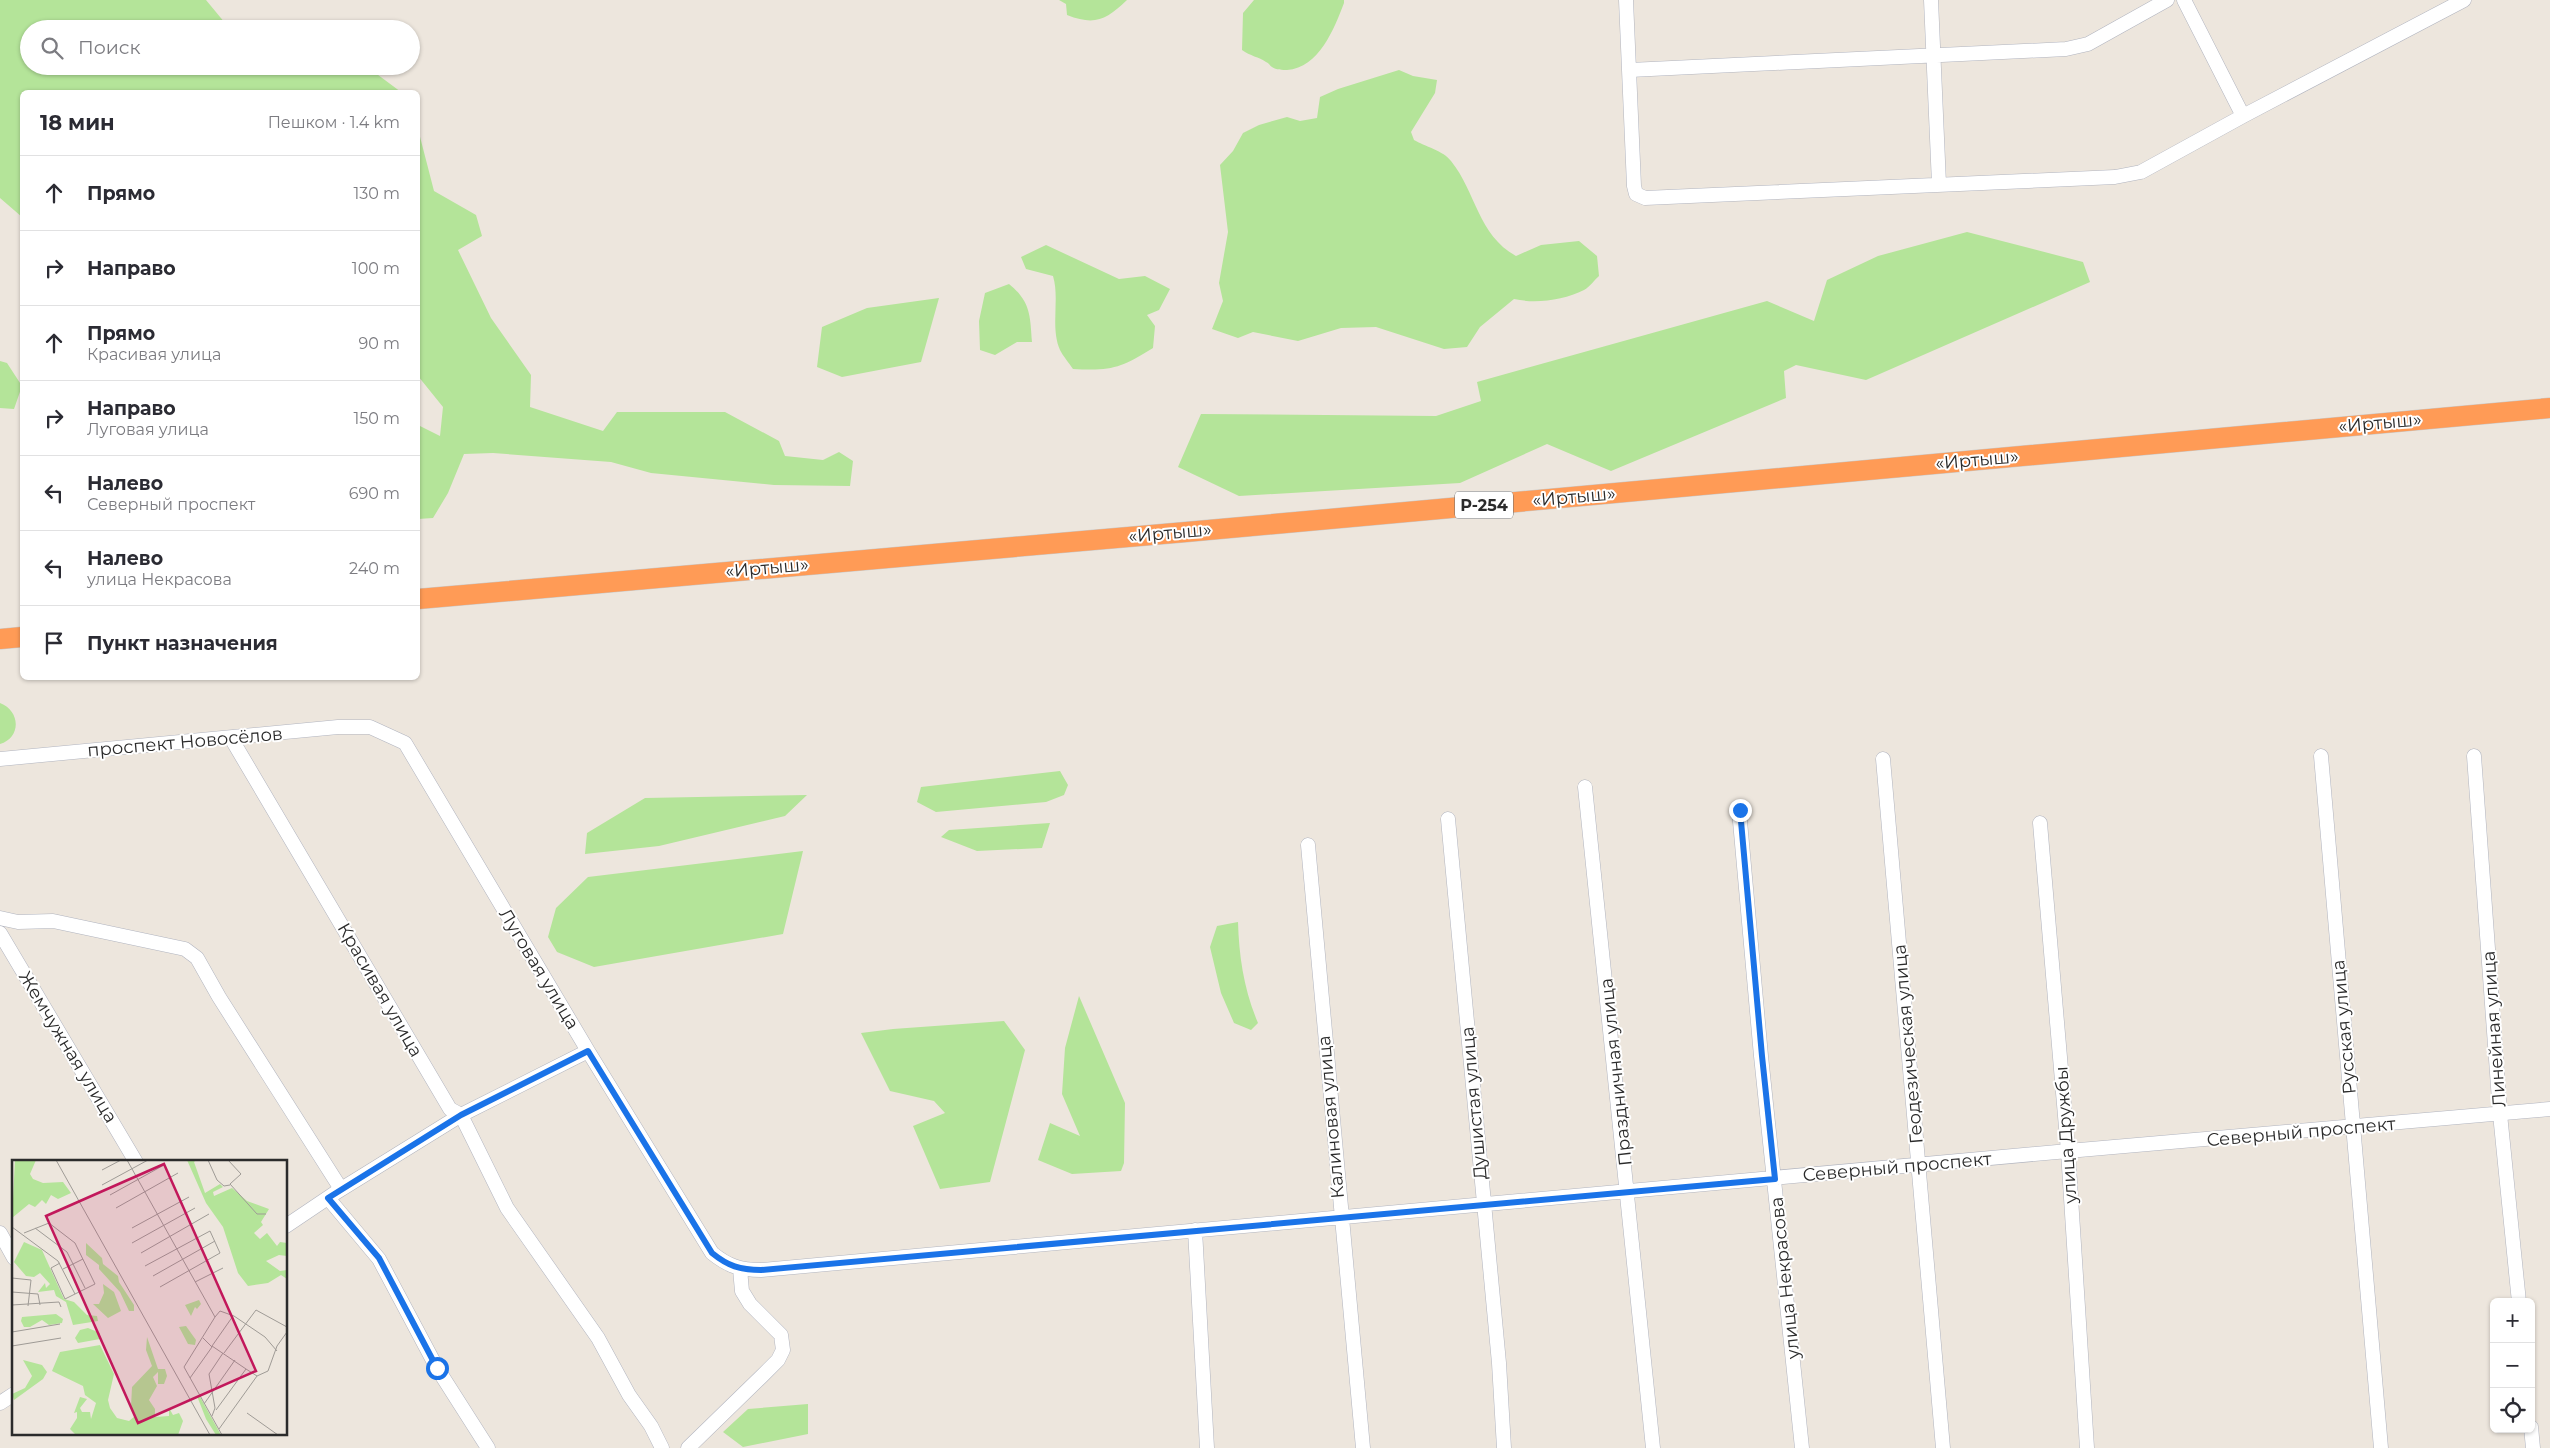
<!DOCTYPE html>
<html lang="ru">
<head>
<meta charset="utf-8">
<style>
	body { margin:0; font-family:Montserrat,sans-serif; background:#f2f2f3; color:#2b2b33 }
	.controls { position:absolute; right:15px; bottom:15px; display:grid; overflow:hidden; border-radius:8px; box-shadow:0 1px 4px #0004 }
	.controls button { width:45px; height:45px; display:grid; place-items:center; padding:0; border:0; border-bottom:1px solid #e1e1e2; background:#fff; color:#2b2b33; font:25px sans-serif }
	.stop { position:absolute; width:15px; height:15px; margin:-11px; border:4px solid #1a73e8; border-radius:50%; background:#fff }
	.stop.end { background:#1a73e8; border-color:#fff; box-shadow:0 1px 5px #0008 }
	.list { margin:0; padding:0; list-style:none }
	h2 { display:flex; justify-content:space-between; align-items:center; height:65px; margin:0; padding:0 20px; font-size:21px }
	h2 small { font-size:16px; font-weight:400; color:#7c7c81 }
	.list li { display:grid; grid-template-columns:32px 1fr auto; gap:15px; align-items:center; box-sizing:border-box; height:75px; padding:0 20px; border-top:1px solid #e1e1e2 }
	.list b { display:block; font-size:19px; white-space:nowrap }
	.list p { margin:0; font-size:16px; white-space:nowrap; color:#7c7c81 }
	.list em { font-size:16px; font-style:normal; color:#7c7c81 }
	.icon { flex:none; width:28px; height:28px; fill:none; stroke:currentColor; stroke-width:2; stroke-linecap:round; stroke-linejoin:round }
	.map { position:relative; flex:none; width:2550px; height:1448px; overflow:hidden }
	.search { position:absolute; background:#fff; box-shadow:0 1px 4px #0004; left:20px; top:20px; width:400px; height:55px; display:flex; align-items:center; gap:12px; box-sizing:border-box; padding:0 18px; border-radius:28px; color:#7c7c81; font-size:19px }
	.panel { position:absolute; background:#fff; box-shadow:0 1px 4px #0004; left:20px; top:90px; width:400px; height:590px; border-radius:8px }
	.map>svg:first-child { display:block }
</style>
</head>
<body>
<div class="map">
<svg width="2550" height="1448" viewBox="0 0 2550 1448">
	<rect width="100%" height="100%" fill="#ede6dd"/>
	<path fill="#b4e499" d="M0 0H206L230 29H29V66H366L401 92H22V217L0 198Z
		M1059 0H1127C1106 20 1095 26 1067 15L1066 4Z
		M1254 0H1344V3C1334 29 1319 68 1287 70 1283 70 1276 70 1272 67 1270 66 1269 63 1266 62 1259 57 1250 56 1242 50L1243 13Z
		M1399 70 1413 76 1437 80 1435 93 1411 132 1414 140C1424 146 1444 151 1451 161 1476 192 1478 235 1516 256L1541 245 1579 241 1597 256 1599 276C1594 280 1590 287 1584 290 1564 300 1536 304 1514 299L1480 327 1467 347 1444 349 1376 327 1341 328 1298 341 1253 332 1238 338 1212 329 1223 301 1219 283 1228 232 1220 165 1233 151 1243 133 1259 125 1287 117 1300 121 1317 118 1320 97 1338 89Z
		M418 129 434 191 476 215 482 236 458 250 491 318 531 375 530 407 603 431 617 412H725L779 441 785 456 823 460 839 452 853 461 850 486 774 485 651 473 611 462 493 453 464 454 448 493 433 518 418 519V425L440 436 443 407 418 376Z
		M1967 232 2083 262 2090 282 1866 380 1796 365 1784 371 1786 398 1611 471 1547 444 1460 483 1239 496 1178 467 1201 414 1436 416 1481 401 1477 382 1767 301 1814 321 1827 280 1878 256Z
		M1046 245 1119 279 1145 276 1170 289 1159 310 1147 315 1155 326 1153 348C1120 368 1113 371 1073 369 1069 363 1063 356 1060 350 1050 327 1060 299 1053 276L1026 269 1021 257Z
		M1009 284C1031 302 1030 316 1032 342H1017L995 355 980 350 979 321 985 293Z
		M939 298 921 362 842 377 817 367 822 327 867 308Z
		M0 361 7 363 22 386 14 409 0 408Z
		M0 703C21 711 21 738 0 744Z
		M1060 771 1068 785 1064 795 1046 802 936 812 917 802 921 787Z
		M807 795 785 816 659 846 585 854 587 833 645 798Z
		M1050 823 1042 848 977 851 941 837 949 830Z
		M803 851 783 934 594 967 557 952 548 937 556 908 588 877Z
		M1238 922C1239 957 1244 990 1258 1023L1251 1030 1234 1023 1221 993 1210 947 1217 926Z
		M1079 996 1125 1103 1124 1163 1121 1171 1072 1174 1038 1160 1050 1123 1080 1136 1062 1094 1065 1048Z
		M1004 1021 1025 1050 990 1182 940 1189 913 1126 945 1113 934 1101 890 1091 861 1033 893 1029Z
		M808 1404V1434L743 1447 723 1432 748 1409Z"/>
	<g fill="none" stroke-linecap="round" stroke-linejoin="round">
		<g stroke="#b1b4bf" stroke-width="15">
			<path id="minor" d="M1626 0 1634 186 1636 194 1645 198 2115 177 2141 172 2243 116 2464 0
				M1931 0 1939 184
				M2184 0 2243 116
				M1630 70 2066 49 2088 44 2167 0
				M231 738 450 1109 461 1115 588 1051
				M2321 756 2381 1448
				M2474 756 2500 1114 2519 1302
				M0 759 338 727H370L405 743 588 1051 712 1253C728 1266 740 1270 761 1270L2068 1151 2550 1109
				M1883 759 1943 1448
				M1585 787 1653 1448
				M1739 810 1761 1056 1802 1448
				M1448 819 1499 1363 1504 1448
				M2040 823 2068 1151 2087 1448
				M1308 845 1363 1448
				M0 918 18 922 53 921 185 949 197 958 219 997 341 1189
				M0 933 136 1162
				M328 1198 379 1259 437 1368 488 1448
				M286 1226 335 1193 461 1115 507 1208 598 1338 629 1395 651 1426 662 1448
				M1195 1230 1207 1448
				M0 1233 14 1258
				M0 1403 14 1394
				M2531 1427 2533 1448
				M688 1448 762 1376 778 1360 783 1350 781 1335 750 1304 742 1291 740 1269"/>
		</g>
		<g stroke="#c8c8c8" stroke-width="21">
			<path id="highway" d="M418 599 1186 532 2550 408
				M0 639 22 637"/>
		</g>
		<use href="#minor" stroke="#fff" stroke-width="14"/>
		<use href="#highway" stroke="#ff9b56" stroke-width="20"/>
	</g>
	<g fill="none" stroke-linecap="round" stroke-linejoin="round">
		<path stroke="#1a73e8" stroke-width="6" d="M437 1368 379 1258 328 1198 461 1115 588 1051 712 1253C728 1266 740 1270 761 1270L1775 1179 1762 1056 1740 810"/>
	</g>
	<g text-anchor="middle" stroke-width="4" stroke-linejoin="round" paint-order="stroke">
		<rect fill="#fff" stroke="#6b6b6b" stroke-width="1" x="1455" y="491.5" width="58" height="27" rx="4"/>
		<g font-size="16" font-weight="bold" fill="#2b2b2b">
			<text x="1484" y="511">Р-254</text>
		</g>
		<g font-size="18" fill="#2b2b2b" stroke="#fff">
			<text transform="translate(2380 423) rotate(-5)" y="6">«Иртыш»</text>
			<text transform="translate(1977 460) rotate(-5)" y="6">«Иртыш»</text>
			<text transform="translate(1574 497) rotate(-5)" y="6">«Иртыш»</text>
			<text transform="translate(1170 533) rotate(-5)" y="6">«Иртыш»</text>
			<text transform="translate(767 568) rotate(-5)" y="6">«Иртыш»</text>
			<text transform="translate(185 742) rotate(-5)" y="6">проспект Новосёлов</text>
			<text transform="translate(539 969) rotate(59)" y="6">Луговая улица</text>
			<text transform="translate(380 990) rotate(60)" y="6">Красивая улица</text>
			<text transform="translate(2344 1027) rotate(-95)" y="6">Русская улица</text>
			<text transform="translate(2494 1029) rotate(-94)" y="6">Линейная улица</text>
			<text transform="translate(1908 1044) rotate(-95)" y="6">Геодезическая улица</text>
			<text transform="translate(68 1047) rotate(59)" y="6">Жемчужная улица</text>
			<text transform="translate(1616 1072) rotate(-96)" y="6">Праздничная улица</text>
			<text transform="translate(1474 1103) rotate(-95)" y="6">Душистая улица</text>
			<text transform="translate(1331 1117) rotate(-95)" y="6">Калиновая улица</text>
			<text transform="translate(2301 1132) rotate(-5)" y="6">Северный проспект</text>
			<text transform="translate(2066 1135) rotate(-94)" y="6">улица Дружбы</text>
			<text transform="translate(1897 1167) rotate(-5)" y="6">Северный проспект</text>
			<text transform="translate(1785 1278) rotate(-96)" y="6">улица Некрасова</text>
		</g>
	</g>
	<g transform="translate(12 1160)">
		<rect width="275" height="275" fill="#ede6dd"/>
		<path d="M3 0H24L18 14 21 19 31 23 51 22 59 33 46 39 39 35 34 44 30 40 23 47 17 44 0 58ZM175 0H184L182 2 193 33 208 24 211 27 201 32 202 36 220 28 235 41 257 49 249 62 251 65 242 73 248 79 255 73 265 86 268 82 275 83V96L267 95 254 101 268 111 275 110V119L269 115 256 123 236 126 226 113 211 67 194 43ZM12 82 30 90 52 139 62 142 75 155 85 156 86 161 61 165 54 142 44 136 42 130 26 132 33 123 34 128 38 124 28 113 22 117 14 116 2 102ZM74 83 90 98 91 104 106 116 107 122 122 145V151H117L108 132 87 109V105L74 95ZM91 124 102 132 109 151 96 158 81 144H87L92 133ZM187 140 189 144 185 149 183 147 179 156 173 145ZM44 154 51 159 50 163 37 165 30 160 18 167H12L9 161 10 157ZM174 166 184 180 183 185 176 184 167 167ZM76 168 88 173V179L66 183 63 178 68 170ZM135 177 146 209H153L155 216 152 224H146V212L141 217 145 226 137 240 143 249V257L157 256V248L161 255 167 253 171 261 166 275H64L58 269 65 258V252L62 253 68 237 75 239 68 248 70 252H78L79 259 84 243 73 235 71 226 40 211 48 192 88 185 102 214 96 240 98 248 105 258 117 261 123 256 119 247 120 227 140 206 134 190ZM11 200 30 205 35 212 31 219 2 240 0 234 13 228 20 216ZM185 236 188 237 209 275H204L194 259Z" fill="#b4e499"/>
		<path fill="none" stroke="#9f9b96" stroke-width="1" d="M44 0 198 275M115 0 203 157 172 207 210 275M196 0 205 20 212 26 218 25M216 0 229 14 218 24 245 54H254M90 10 109 0M90 25 136 0M98 35 152 5M104 48 166 13M0 67 46 101 63 134M23 68 55 92 73 128M120 68 177 37M12 73 37 63 63 83 83 124 53 139 39 108 48 103M120 83 183 48M129 93 197 54M133 106 198 71 208 93 148 127M51 109 71 99M141 116 203 81M0 118 19 120 16 146M183 122 211 108M0 132 26 134 28 145M0 145 47 142 49 147M221 156 200 186 234 209M203 157 208 151 222 156 253 177 265 191M0 172 48 164M0 186 49 178M212 193 244 150 275 167M245 216 256 211 265 186 275 172M178 218 200 187 191 178M192 244 223 200M204 250 234 209 245 216M235 253 266 275M200 256 203 248 197 214 211 193M207 269 245 216"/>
		<path fill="#c2185b" fill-opacity="0.15" stroke="#c2185b" stroke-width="2.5" d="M152 4 244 211 126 263 34 56Z"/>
		<rect width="275" height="275" fill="none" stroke="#2b2b2b" stroke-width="2.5"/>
	</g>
</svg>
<div class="controls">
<button>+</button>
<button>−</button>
<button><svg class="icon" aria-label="locate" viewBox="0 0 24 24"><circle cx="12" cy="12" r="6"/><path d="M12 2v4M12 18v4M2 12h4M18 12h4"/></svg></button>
</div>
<div class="stop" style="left:437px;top:1368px"></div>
<div class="stop end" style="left:1740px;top:810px"></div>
<div class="search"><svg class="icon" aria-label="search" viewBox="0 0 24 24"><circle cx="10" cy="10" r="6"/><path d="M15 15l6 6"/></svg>Поиск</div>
<section class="panel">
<h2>18 мин<small>Пешком · 1.4 km</small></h2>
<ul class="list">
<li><svg class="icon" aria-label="ahead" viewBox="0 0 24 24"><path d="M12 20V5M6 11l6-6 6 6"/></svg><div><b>Прямо</b></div><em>130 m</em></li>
<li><svg class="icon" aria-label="right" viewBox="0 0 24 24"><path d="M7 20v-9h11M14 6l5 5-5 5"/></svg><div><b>Направо</b></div><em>100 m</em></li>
<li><svg class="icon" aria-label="ahead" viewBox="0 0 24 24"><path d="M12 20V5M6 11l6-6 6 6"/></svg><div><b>Прямо</b><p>Красивая улица</p></div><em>90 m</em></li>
<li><svg class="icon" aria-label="right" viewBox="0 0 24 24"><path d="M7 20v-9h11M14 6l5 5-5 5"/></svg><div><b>Направо</b><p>Луговая улица</p></div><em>150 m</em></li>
<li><svg class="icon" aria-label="left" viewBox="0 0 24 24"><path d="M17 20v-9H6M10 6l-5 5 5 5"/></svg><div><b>Налево</b><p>Северный проспект</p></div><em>690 m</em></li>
<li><svg class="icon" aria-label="left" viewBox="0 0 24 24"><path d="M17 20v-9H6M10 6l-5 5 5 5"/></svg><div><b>Налево</b><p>улица Некрасова</p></div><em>240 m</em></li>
<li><svg class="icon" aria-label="arrive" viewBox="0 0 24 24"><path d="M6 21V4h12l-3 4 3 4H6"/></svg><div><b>Пункт назначения</b></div></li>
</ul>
</section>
</div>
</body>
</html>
